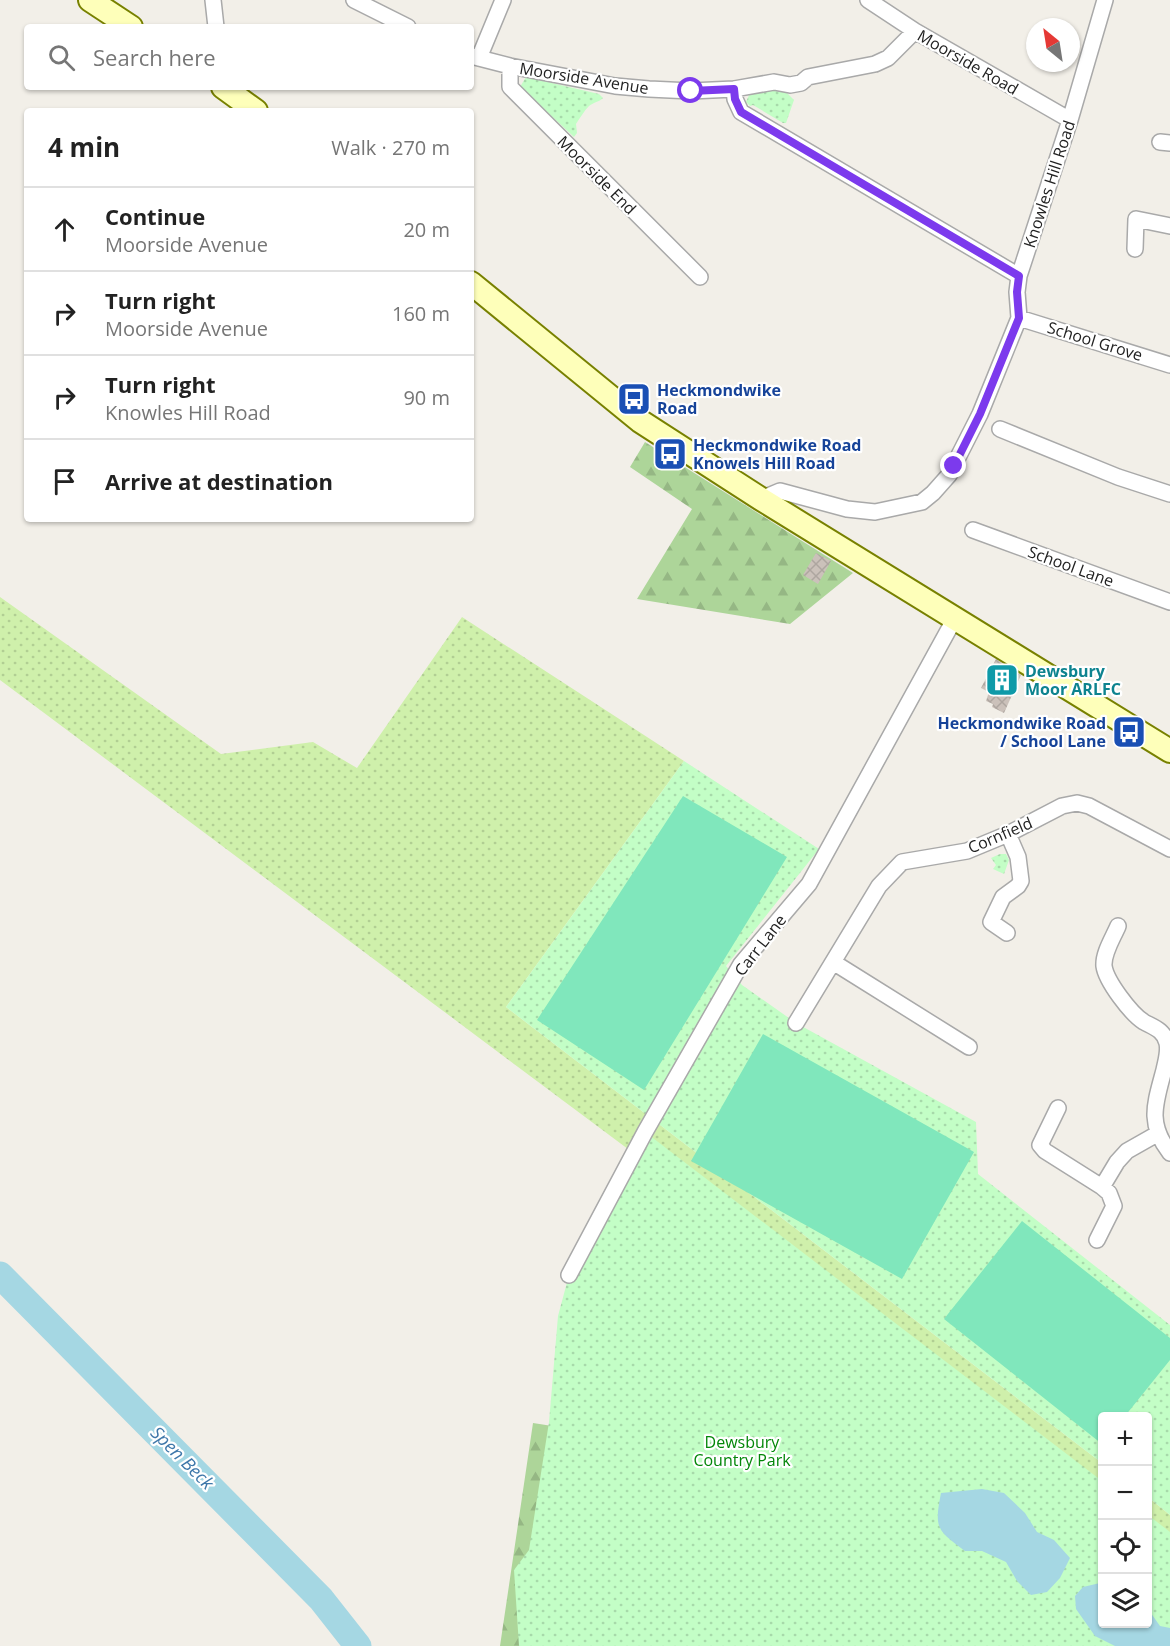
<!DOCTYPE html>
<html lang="en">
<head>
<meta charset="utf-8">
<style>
	body { margin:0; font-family:"Open Sans",sans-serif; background:#f6f6f6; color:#222 }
	.controls { position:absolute; right:18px; bottom:18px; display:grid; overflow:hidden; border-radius:6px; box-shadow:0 2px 4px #0004 }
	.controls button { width:54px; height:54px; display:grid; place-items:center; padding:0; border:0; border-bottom:2px solid #e0e0e0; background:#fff; color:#222; font:30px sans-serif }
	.compass { position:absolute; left:1026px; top:18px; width:54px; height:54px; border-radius:50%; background:#fff; box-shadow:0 2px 4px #0004; rotate:330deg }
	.stop { position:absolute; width:18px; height:18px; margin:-14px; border:4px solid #7c3aed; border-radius:50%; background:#fff }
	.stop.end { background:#7c3aed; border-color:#fff; box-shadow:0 2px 6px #0008 }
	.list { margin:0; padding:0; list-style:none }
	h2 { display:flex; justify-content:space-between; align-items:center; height:78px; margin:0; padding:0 24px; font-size:26px }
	h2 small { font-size:20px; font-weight:400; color:#767676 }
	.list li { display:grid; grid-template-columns:39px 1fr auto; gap:18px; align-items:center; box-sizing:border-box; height:84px; padding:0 24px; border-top:2px solid #e0e0e0 }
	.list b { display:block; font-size:22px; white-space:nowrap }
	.list p { margin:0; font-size:20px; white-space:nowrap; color:#767676 }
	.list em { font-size:20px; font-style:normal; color:#767676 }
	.icon { flex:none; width:33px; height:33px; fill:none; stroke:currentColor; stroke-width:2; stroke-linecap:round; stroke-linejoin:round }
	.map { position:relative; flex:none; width:1170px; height:1646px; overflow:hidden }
	.search { position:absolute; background:#fff; box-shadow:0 2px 4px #0004; left:24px; top:24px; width:450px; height:66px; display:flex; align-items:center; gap:15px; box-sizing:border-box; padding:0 21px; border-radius:6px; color:#767676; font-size:22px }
	.panel { position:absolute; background:#fff; box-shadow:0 2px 4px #0004; left:24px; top:108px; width:450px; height:414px; border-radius:6px }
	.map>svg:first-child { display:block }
</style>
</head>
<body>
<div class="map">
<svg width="1170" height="1646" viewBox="0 0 1170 1646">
	<defs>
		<pattern id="grass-dots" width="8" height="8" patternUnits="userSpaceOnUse" patternTransform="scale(1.5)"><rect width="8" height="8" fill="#cff0ab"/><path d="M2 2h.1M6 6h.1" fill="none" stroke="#b1ce93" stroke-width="1.8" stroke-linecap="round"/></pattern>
		<pattern id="forest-firs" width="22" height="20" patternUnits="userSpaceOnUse" patternTransform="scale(1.5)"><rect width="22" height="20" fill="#add599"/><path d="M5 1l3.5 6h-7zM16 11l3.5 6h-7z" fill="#95b784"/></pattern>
		<pattern id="park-dots" width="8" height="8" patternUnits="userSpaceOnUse" patternTransform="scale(1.5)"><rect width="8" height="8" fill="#c3fec6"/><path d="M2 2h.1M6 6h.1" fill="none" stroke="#a7d9aa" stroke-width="1.8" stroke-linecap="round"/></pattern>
		<pattern id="building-cross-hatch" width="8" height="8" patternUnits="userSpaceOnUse" patternTransform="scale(1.5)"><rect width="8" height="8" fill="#cbc1ba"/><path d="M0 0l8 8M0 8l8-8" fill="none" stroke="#aea6a0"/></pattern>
	</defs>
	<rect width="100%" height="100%" fill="#f2efe8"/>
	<path fill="url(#grass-dots)" d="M0 597 221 754 313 742 357 768 462 617 684 761 506 1007 1102 1463V1503L0 680Z
		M1148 1497 1170 1515V1554L1148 1537Z"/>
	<path fill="url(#forest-firs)" d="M645 442 853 573 790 624 637 599 692 509 630 467Z
		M533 1423 578 1430 548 1646H500Z"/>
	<path fill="url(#park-dots)" d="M526 77 599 94 603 98C599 102 594 102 589 106 584 111 580 118 576 124L577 133 574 137 520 87Z
		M768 87 786 92 794 100 786 123H783L753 105 750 106 746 102 750 93Z
		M684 761 819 849 726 966 742 985 796 1023 976 1122 978 1174 1170 1325V1515L1148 1497V1416H1102V1463L506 1007Z
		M1000 854H1006L1009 860 1004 874 993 869 996 865 991 858Z
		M645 1132 1102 1481V1624H1148V1515L1170 1532V1646H519L514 1570 529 1550 549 1422 558 1316 569 1275Z"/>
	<path fill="#80e7bc" d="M683 796 787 857 644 1090 537 1020Z
		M763 1034 974 1152 902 1279 691 1161Z
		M1022 1221 1170 1338V1360L1125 1416H1102V1444L944 1319Z"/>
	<path fill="#a5d7e3" d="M982 1489 1004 1493 1025 1513 1037 1532 1054 1540 1070 1558 1060 1578 1047 1592 1031 1595 1017 1581 1006 1562 982 1551H965C937 1530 934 1529 941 1493Z
		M1100 1583H1102V1624H1148V1609L1160 1626 1170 1628V1646H1115L1095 1636 1076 1609 1075 1596 1083 1587Z"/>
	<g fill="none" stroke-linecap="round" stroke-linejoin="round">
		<path stroke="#a5d7e3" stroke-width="27" d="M0 1275 321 1599 358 1646"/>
	</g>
	<path fill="url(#building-cross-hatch)" d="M816 553 831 561 818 584 803 575Z
		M996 659 1021 675 1004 713 992 707 993 704 986 701 989 692 981 688Z"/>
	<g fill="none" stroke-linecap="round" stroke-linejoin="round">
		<g stroke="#a9a9a9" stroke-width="18">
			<path id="street" d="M213 0 216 27
				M354 0 408 27
				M868 0 915 31 1070 120
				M471 56 510 66 615 86 649 89 691 91 734 89 774 82 790 85 801 83 808 77 875 64 888 58 915 31
				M479 58 503 0
				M510 66V87L700 277
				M734 89 735 99 741 112 1019 276
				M1160 142 1170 143
				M1135 249 1136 219 1170 226
				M1019 318 1170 365
				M1000 429 1118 477 1170 494
				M761 499 780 491 847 509 875 512 922 502 933 493 949 475 980 414 1019 318 1017 292 1019 276 1070 120 1105 0
				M973 530 1170 602
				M1118 926C1113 938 1103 953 1104 966 1106 981 1131 1014 1144 1022 1153 1027 1164 1030 1167 1043 1169 1052 1166 1060 1164 1070 1155 1104 1147 1123 1170 1153
				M1007 933 991 922 1003 897 1018 886 1021 881 1018 857 1008 834
				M833 962 969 1047
				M796 1023 879 886 902 862 967 851 1008 834 1062 806 1077 803 1089 806 1170 849
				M1058 1108 1040 1145 1045 1151 1102 1187 1109 1193 1114 1206 1097 1240
				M1102 1187 1117 1162 1127 1151 1157 1134
				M569 1275 645 1132 741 964 809 884 955 618"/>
		</g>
		<g stroke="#788100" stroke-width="26">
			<path id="secondary" d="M90 0 131 27
				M223 87 256 111
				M471 283 640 421 761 499 1170 751"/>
		</g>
		<use href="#street" stroke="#fff" stroke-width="15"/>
		<use href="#secondary" stroke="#feffba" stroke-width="22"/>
	</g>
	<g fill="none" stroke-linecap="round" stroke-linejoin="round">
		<path stroke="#7c3aed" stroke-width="8" d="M691 91 734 89 735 99 741 112 1019 276 1017 292 1019 318 980 414 954 466"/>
	</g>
	<defs>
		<g id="bus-square" transform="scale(1.725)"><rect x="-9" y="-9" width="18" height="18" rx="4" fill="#1a4fb4" stroke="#fff"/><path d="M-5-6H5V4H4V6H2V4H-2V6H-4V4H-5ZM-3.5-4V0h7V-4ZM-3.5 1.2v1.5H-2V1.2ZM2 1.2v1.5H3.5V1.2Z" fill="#fff"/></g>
		<g id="building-square" transform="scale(1.725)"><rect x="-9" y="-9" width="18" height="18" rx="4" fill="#0f9aa8" stroke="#fff"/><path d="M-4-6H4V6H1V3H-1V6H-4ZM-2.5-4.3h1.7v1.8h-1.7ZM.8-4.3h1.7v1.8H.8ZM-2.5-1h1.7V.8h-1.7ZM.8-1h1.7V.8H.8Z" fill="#fff"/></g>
	</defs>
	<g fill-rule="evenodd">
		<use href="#bus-square" x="634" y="399"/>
		<use href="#bus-square" x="670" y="454"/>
		<use href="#building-square" x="1002" y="680"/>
		<use href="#bus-square" x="1129" y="732"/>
	</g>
	<g text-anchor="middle" stroke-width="4.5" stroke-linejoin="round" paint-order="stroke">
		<g font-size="16" fill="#222" stroke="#fff">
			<text transform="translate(968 62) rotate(30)" y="6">Moorside Road</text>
			<text transform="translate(584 78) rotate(9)" y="6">Moorside Avenue</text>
			<text transform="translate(597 175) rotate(45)" y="6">Moorside End</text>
			<text transform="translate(1049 184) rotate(-72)" y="6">Knowles Hill Road</text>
			<text transform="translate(1095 341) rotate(17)" y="6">School Grove</text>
			<text transform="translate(1071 566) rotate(20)" y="6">School Lane</text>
			<text transform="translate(1000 835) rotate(-23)" y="6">Cornfield</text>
			<text transform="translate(760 945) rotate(-52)" y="6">Carr Lane</text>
		</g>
		<g font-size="16" font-weight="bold" fill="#164399" stroke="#fff" text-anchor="start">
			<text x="657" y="396">Heckmondwike<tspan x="657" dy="18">Road</tspan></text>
			<text x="693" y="451">Heckmondwike Road<tspan x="693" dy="18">Knowels Hill Road</tspan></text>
			<text x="1106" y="729" text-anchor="end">Heckmondwike Road<tspan x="1106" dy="18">/ School Lane</tspan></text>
		</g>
		<g font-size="16" font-weight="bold" fill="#0d838f" stroke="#fff" text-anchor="start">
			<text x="1025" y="677">Dewsbury<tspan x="1025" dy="18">Moor ARLFC</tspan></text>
		</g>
		<g font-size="16" fill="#038709" stroke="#fff">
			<text x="742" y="1448">Dewsbury<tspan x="742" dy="18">Country Park</tspan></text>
		</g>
		<g font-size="18" font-style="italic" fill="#3f78aa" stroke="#fff">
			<text transform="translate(182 1458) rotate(45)" y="6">Spen Beck</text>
		</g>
	</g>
</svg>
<div class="controls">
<button>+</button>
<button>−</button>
<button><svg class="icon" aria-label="locate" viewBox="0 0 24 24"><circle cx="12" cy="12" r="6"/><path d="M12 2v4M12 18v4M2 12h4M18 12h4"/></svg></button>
<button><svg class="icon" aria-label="layers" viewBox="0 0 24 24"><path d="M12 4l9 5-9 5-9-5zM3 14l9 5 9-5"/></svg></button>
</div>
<svg class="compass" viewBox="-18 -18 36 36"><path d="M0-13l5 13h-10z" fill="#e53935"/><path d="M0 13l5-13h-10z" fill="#767676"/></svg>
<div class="stop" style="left:691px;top:91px"></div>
<div class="stop end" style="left:954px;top:466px"></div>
<div class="search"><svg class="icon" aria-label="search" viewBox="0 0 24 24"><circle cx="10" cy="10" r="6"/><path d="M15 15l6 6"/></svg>Search here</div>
<section class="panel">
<h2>4 min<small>Walk · 270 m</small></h2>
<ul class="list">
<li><svg class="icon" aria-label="ahead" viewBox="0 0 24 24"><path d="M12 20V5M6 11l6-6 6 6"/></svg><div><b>Continue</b><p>Moorside Avenue</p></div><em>20 m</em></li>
<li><svg class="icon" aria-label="right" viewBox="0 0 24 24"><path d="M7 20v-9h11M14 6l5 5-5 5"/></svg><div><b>Turn right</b><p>Moorside Avenue</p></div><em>160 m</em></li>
<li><svg class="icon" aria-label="right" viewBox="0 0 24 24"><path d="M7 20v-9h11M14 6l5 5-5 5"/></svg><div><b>Turn right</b><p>Knowles Hill Road</p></div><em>90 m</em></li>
<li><svg class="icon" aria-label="arrive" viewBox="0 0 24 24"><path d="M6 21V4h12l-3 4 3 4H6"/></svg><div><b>Arrive at destination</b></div></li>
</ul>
</section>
</div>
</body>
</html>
